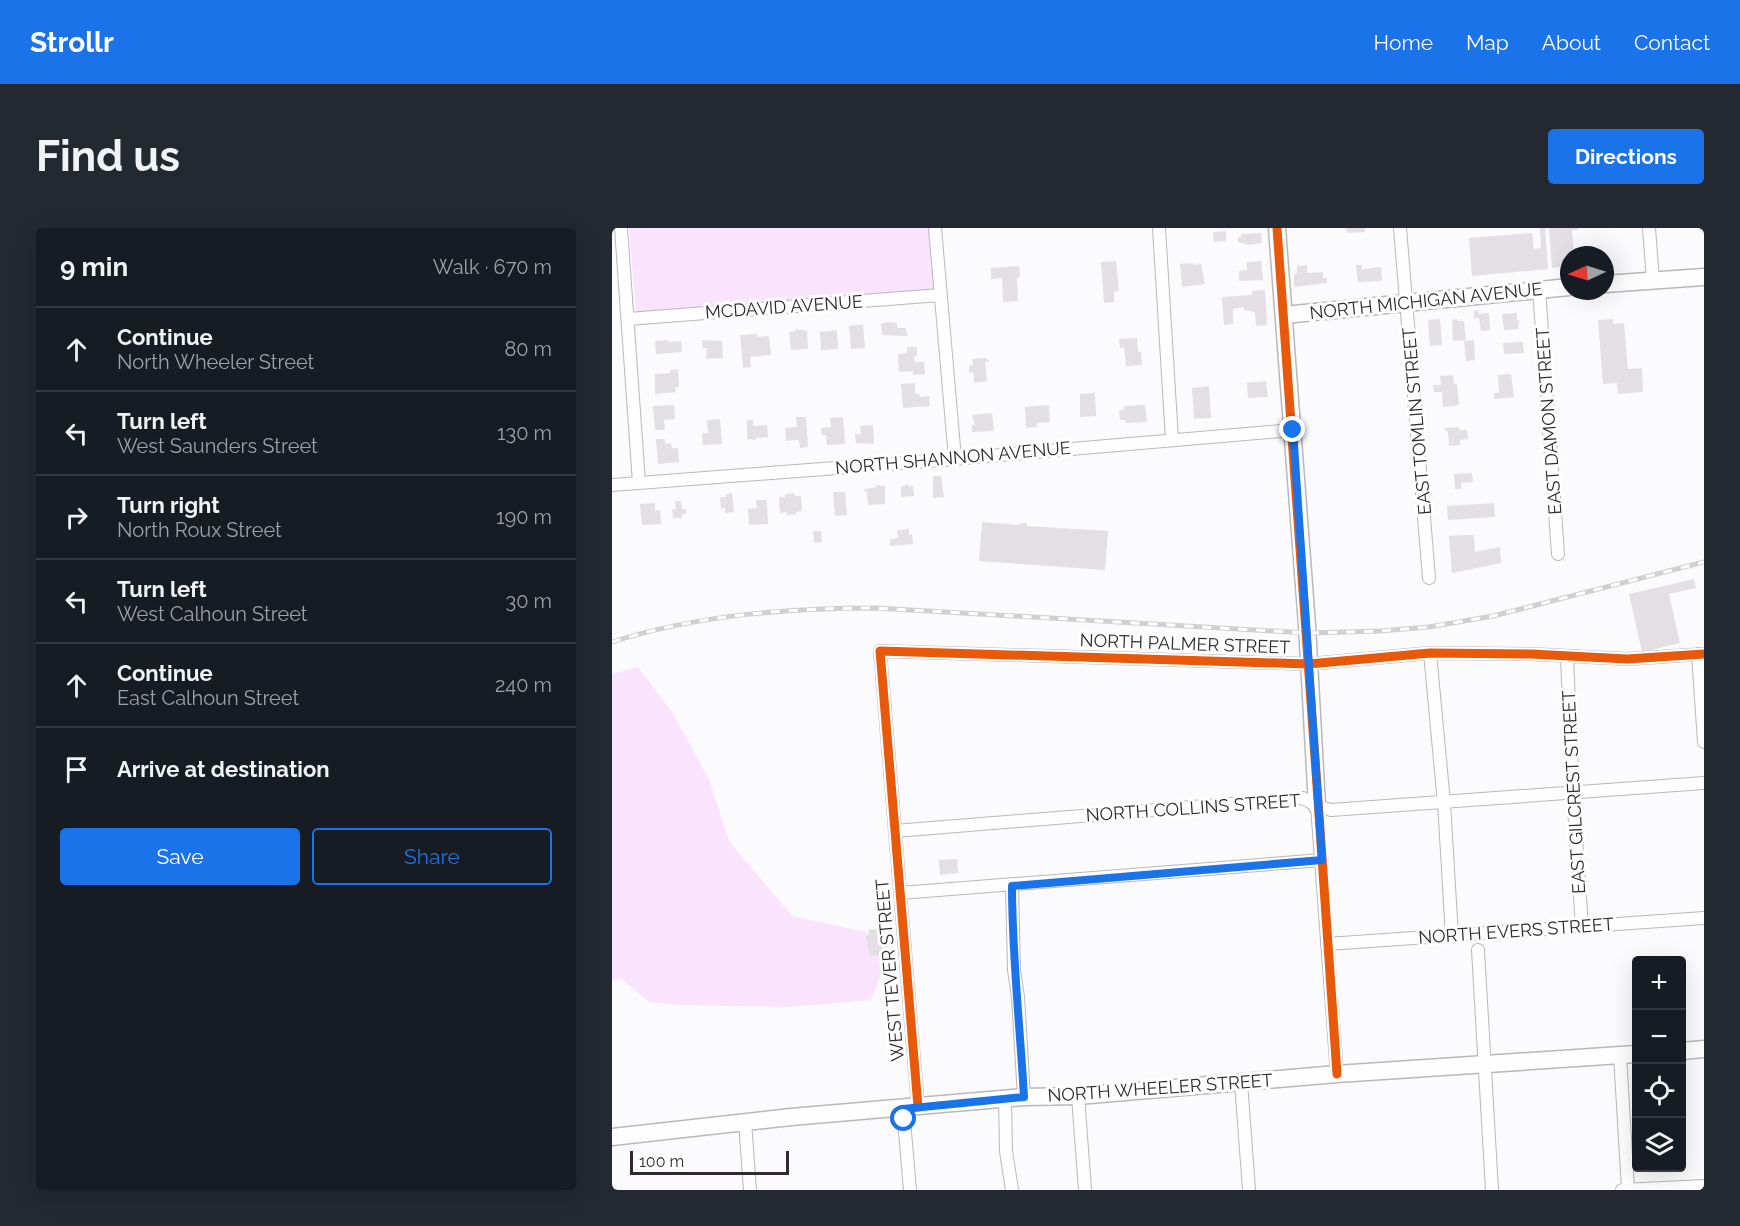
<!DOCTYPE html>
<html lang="en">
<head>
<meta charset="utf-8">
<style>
	body { margin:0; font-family:Raleway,sans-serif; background:#242831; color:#f1f3f6 }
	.controls { position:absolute; right:18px; bottom:18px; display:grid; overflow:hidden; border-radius:6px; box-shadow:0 6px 24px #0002 }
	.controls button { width:54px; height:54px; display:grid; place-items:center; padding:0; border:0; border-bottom:2px solid #363941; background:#171b24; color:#f1f3f6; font:30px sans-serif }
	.compass { position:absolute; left:948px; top:18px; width:54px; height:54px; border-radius:50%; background:#171b24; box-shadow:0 6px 24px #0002; rotate:266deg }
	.scale { position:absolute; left:18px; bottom:15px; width:159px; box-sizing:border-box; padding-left:6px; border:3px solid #302a31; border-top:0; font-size:16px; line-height:21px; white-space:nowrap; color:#302a31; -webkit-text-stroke:4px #fff; paint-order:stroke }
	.stop { position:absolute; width:18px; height:18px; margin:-14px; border:4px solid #1a73e8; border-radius:50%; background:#fff }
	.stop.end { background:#1a73e8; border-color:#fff; box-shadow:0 2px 6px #0008 }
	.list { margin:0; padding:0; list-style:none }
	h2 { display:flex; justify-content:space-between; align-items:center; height:78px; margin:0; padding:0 24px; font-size:26px }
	h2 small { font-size:20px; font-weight:400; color:#9ea1a6 }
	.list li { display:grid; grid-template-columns:39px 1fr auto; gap:18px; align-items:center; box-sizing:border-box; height:84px; padding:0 24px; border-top:2px solid #363941 }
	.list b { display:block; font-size:22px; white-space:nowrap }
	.list p { margin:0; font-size:20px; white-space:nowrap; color:#9ea1a6 }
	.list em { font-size:20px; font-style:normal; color:#9ea1a6 }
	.actions { display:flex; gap:12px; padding:18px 24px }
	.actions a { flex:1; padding:14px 0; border:2px solid #1a73e8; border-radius:6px; text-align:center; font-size:21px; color:#1a73e8 }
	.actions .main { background:#1a73e8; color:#fff }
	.icon { flex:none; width:33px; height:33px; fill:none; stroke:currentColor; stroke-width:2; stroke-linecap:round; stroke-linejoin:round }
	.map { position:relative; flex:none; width:1092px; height:962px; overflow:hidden; border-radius:6px }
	header { display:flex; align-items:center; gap:36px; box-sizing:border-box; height:84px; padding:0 30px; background:#1a73e8; color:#fff }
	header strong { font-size:28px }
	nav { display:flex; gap:33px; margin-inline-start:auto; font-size:21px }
	.intro { display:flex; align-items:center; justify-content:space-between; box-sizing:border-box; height:144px; padding:0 36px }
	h1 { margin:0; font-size:42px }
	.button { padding:15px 27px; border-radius:6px; background:#1a73e8; color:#fff; font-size:21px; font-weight:700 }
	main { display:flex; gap:36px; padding:0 36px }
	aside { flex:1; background:#171b24; border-radius:6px; box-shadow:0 6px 24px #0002 }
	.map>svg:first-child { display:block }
</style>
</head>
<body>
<header>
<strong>Strollr</strong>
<nav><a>Home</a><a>Map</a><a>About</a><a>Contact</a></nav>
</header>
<div class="intro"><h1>Find us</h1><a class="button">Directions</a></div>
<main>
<aside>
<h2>9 min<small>Walk · 670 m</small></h2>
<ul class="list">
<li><svg class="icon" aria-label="ahead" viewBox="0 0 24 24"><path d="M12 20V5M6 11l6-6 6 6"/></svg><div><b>Continue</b><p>North Wheeler Street</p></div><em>80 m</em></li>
<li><svg class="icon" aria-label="left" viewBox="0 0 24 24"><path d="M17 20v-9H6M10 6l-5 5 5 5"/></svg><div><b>Turn left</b><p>West Saunders Street</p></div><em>130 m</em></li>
<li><svg class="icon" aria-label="right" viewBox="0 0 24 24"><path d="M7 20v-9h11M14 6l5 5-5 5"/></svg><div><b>Turn right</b><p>North Roux Street</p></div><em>190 m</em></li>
<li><svg class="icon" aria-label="left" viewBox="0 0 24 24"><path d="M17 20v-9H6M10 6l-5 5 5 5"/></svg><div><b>Turn left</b><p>West Calhoun Street</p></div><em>30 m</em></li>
<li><svg class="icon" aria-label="ahead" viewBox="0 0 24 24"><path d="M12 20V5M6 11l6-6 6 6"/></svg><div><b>Continue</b><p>East Calhoun Street</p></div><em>240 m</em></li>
<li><svg class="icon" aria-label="arrive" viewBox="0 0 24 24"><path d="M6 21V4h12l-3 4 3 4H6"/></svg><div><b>Arrive at destination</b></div></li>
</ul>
<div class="actions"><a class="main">Save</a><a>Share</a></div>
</aside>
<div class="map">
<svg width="1092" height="962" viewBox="0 0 1092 962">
	<rect width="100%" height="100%" fill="#fbfafc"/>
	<path fill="#f9e3fd" d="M17 0H317L322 62 24 84Z
		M26 439 60 484 97 551 117 613 180 688 254 704 272 739 259 772 177 779 68 777 37 774 9 750 0 752V446Z"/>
	<path fill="#e3dfe5" d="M734 0H753V4L735 5Z
		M928 0H933L936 41 860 48 857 10 920 5 922 21 929 20Z
		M937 0H966V2H960L962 27H957V38L940 40Z
		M614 3V13L602 14 601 4Z
		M649 5 650 15 636 17 626 14V9H629V6Z
		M504 33 507 63 502 64V74L492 75 489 34Z
		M649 33 651 52 627 53V43L635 42V34Z
		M581 35V37L589 36 593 56 570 59 568 36Z
		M695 37V45L711 44V50H715V55L682 59V46L685 45V38Z
		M744 37H750V41L769 39 770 53 746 54Z
		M407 38 408 49 405 50 406 73 391 74 390 50 379 51V40Z
		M653 62 655 97 644 98 643 84 632 82V79L621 81V96L612 97 610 69 640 67V63Z
		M866 82 867 86 877 85 878 102 869 103 867 90H862V83Z
		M905 85V92H907L906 101 892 102 890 86Z
		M828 91 830 117 818 118 816 92Z
		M845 91 846 93H852L854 112 841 113 840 92Z
		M1001 91V96L1012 95 1016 141 1030 140 1031 164 1006 166 1005 155 991 156 986 92Z
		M276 94 285 95V100H294L295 108 270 107 269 96Z
		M244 97H251L253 120 239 121 237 98Z
		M183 101 195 103 196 121 179 122 177 104 184 103Z
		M225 102 226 121 209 122 208 104Z
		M145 106V109L157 108 159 127 138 129 139 139 131 140 128 107Z
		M525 110 526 124H529L530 137 514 138 512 119 508 120 507 111Z
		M56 112V114L69 113 70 124 44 126 43 113Z
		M90 112 110 113 111 130 94 131 95 120H91Z
		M862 112 863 132 854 133 852 113Z
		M911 114 912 125 892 126 891 115Z
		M295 119H305V128H302L303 134H312L313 146 301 147V143L287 144 286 126 295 125Z
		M373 130 378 133 373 134 375 153 362 155 361 144 357 145V138L361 137 360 131Z
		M66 141 67 159H63L64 164 43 166V146L58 145V142Z
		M899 146 902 169 882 171V165H887L886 147Z
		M841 147 842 156H845L847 176 844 178 831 179 830 164H822L821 157H829L828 148Z
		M654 153 656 169 636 170 635 155Z
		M303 155V166H307L308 169 317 168 318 178 291 180 289 156Z
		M597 158 599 190 582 191 580 160Z
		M483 165 484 188 468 189V166Z
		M62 177 63 191 52 192 53 202H43L41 178Z
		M437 177 438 194 425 195V199L414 200 413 179Z
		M533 177 535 194 513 195V192H508L507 182H512V178Z
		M380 185 382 203 360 204V197H363L360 187Z
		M184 189H194L196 219 188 220 187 212 174 213 173 200 185 199Z
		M231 189 233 216 215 217 214 207H210L209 200 219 199 218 190Z
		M108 191 110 216 91 217 90 205H96L95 192Z
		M135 192H141V198L155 197 156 209 144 210V212L135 211Z
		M261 197 262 216 244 215 243 206H249L248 198Z
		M847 199V202H855L856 211 848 212V217L837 218 836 203H833V200Z
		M44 211H53V216L59 215 60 220H66L67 234 46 236Z
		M860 245 861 254 849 255V261H843L842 246Z
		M321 248H329L332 269 321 270Z
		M296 256V258H301L302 268 289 269V259Z
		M264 257 273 258V276L256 277 255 264H253L252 261 265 259Z
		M221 264H233L235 287 223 288Z
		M120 265 122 284 113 285V280L109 281 108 269H114V266Z
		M182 265 183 268H189L190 283 184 284V286L175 287V284L168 285 167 269H173V266Z
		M144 272H155L156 296 137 297 136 281 145 280Z
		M63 273H69L70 281H74V286H70V290H61L60 281H64Z
		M43 275V283L48 282 49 296 30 297 28 276Z
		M882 275 883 289 836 292 835 278Z
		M370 294 408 297V295H415L414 298 496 303 493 342 367 333Z
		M297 301V307L300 306 301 316 278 318V311L286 310 285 302Z
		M201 303H209L210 314 202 315Z
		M853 307H862L863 324 888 319 889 335 840 345 837 308Z
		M1082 351 1084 360 1057 366 1068 415 1030 424 1017 366Z
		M345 631 346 645 328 647 327 632Z
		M272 700 273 707H276V710H273L277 720H274L275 727 258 728 254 708 257 707 256 702Z"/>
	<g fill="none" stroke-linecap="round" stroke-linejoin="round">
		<g stroke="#bab7bb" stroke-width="14">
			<path id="street" d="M9 0 27 255
				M323 0 343 231
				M547 0 560 212
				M788 0 817 350
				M1037 0 1041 53
				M927 61 946 326
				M16 91 328 67
				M0 257 343 231 681 202
				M818 425 832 575 840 708
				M1086 426 1092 514
				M955 430 961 565 970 699
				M705 578 725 846
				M283 603 691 570 705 578 719 582 1092 555
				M400 658 402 742 406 769 412 869
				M288 665 710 632
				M715 716 1092 690
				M866 722 880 962
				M1008 827 1016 961
				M629 854 637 962
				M466 868 473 962
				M393 871 394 923 400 962
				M306 879 268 423 697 436 818 425 919 426 1015 431 1092 426
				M291 881 298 962
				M133 894 138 962
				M1010 962 1092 958"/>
		</g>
		<g stroke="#bab7bb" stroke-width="19">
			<path id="secondary" d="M665 0 695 397 705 578
				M993 56 1092 49
				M672 87 957 59
				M1070 823 1092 821
				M0 909 179 889 412 869 466 868 725 846 1024 826"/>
		</g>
		<use href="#street" stroke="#fefeff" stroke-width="12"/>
		<use href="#secondary" stroke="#fefeff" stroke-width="16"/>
		<g stroke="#d0d0d1" stroke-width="5">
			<path id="rail" d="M0 414C85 387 176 380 264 380L695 405 768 403 817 399 881 388 1092 334"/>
		</g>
		<use href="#rail" stroke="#fff" stroke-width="3" stroke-dasharray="9" stroke-linecap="butt"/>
		<g stroke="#fff" stroke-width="13">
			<path id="cycleway" d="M665 0C687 282 705 564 725 846
				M306 879 268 423 697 436 818 425 919 426 1015 431 1092 426"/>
		</g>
		<use href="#cycleway" stroke="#e8590c" stroke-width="9"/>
	</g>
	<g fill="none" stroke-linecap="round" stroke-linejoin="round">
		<path stroke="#1a73e8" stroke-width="8" d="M292 891 291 881 412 869C408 798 400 728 400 658L710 632 681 202"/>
	</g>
	<g text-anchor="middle" stroke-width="6" stroke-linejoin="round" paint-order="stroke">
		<g font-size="18" fill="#302a31" stroke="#fff">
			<text transform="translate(814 73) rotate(-6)" y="6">NORTH MICHIGAN AVENUE</text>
			<text transform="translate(172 79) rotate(-4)" y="6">MCDAVID AVENUE</text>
			<text transform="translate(805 193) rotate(-95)" y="6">EAST TOMLIN STREET</text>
			<text transform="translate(937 193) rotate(-94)" y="6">EAST DAMON STREET</text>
			<text transform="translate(341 230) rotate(-5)" y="6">NORTH SHANNON AVENUE</text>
			<text transform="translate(573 416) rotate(2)" y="6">NORTH PALMER STREET</text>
			<text transform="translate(962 564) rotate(-93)" y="6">EAST GILCREST STREET</text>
			<text transform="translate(581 580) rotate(-4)" y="6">NORTH COLLINS STREET</text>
			<text transform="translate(904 703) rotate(-4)" y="6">NORTH EVERS STREET</text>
			<text transform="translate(278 742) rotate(-95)" y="6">WEST TEVER STREET</text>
			<text transform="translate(548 860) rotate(-4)" y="6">NORTH WHEELER STREET</text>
		</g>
	</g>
</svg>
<div class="controls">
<button>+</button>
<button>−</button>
<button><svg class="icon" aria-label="locate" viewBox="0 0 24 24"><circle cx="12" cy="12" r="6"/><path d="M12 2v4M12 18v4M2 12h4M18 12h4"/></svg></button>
<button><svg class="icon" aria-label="layers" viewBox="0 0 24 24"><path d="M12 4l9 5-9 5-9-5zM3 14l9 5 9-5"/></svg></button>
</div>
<svg class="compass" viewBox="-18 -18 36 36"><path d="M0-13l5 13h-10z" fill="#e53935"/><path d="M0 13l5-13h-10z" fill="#9ea1a6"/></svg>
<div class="scale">100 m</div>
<div class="stop" style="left:292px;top:891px"></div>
<div class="stop end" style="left:681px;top:202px"></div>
</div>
</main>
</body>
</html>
